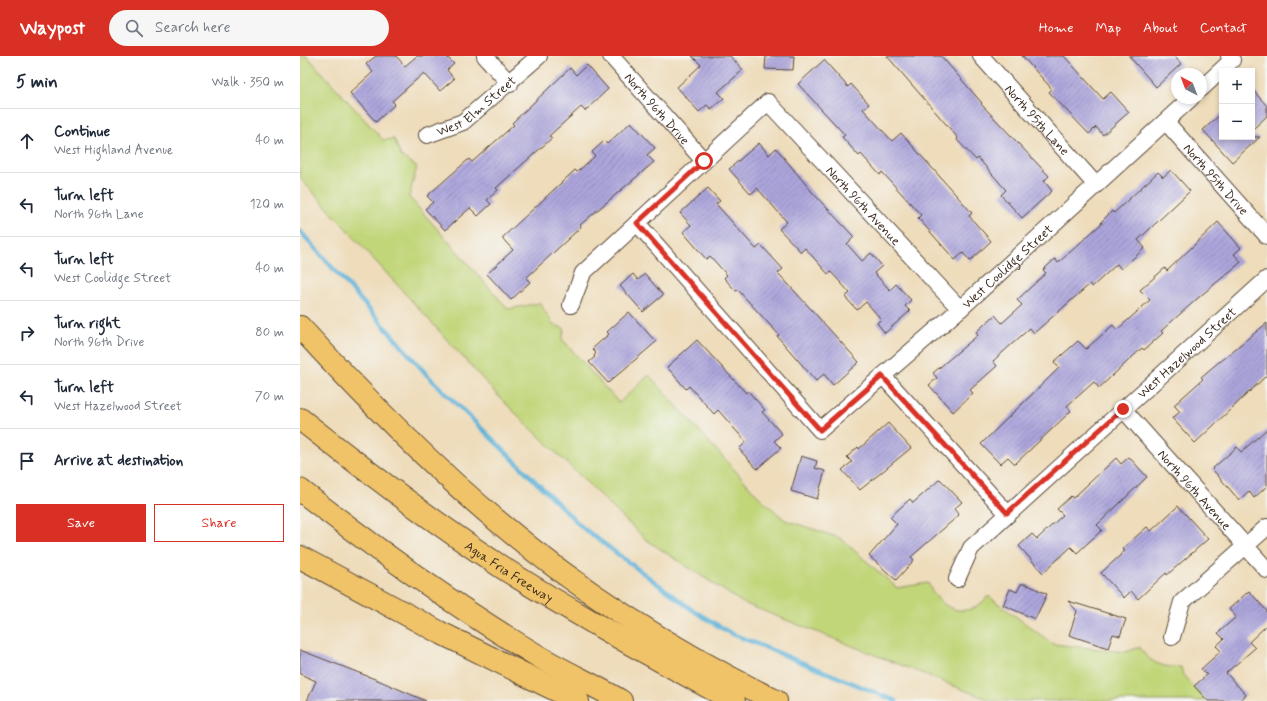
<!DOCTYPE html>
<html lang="en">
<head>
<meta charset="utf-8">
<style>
	body { margin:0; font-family:Mynerve,sans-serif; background:#f6f6f7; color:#1f2937 }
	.controls { position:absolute; right:12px; top:12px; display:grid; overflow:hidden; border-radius:0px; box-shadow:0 2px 6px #0003 }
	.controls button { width:36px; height:36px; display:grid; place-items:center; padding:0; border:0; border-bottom:1px solid #e0e1e3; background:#fff; color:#1f2937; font:20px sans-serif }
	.compass { position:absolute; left:871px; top:12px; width:36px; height:36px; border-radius:50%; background:#fff; box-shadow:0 2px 6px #0003; rotate:318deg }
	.stop { position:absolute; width:12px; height:12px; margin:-9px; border:3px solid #d93025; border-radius:50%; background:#fff }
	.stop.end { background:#d93025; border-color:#fff; box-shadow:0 1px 4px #0008 }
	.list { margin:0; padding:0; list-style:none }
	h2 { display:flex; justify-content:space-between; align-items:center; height:52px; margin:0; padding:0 16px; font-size:17px }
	h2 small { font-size:13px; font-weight:400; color:#747a83 }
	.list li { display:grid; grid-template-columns:26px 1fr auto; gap:12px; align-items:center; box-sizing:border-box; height:64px; padding:0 16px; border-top:1px solid #e0e1e3 }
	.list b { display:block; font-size:15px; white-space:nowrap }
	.list p { margin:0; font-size:13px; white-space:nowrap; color:#747a83 }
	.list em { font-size:13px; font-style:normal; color:#747a83 }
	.actions { display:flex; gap:8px; padding:12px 16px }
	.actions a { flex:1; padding:9px 0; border:1px solid #d93025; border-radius:0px; text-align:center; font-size:14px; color:#d93025 }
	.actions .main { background:#d93025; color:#fff }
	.icon { flex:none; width:22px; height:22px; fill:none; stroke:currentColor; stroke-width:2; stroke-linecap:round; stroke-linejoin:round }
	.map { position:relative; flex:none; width:967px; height:645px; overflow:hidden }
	header { display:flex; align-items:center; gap:24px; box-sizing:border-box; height:56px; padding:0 20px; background:#d93025; color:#fff }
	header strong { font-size:19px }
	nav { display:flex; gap:22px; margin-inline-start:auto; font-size:14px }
	.search { width:280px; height:36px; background:#f6f6f7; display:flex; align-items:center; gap:10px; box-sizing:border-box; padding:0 14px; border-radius:22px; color:#747a83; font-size:15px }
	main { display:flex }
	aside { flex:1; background:#fff }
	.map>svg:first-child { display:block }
</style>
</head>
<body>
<header>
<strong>Waypost</strong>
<div class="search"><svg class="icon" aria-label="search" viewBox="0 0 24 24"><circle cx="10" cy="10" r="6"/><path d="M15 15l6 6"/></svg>Search here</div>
<nav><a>Home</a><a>Map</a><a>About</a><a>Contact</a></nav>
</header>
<main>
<aside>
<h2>5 min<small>Walk · 350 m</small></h2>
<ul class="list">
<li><svg class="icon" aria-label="ahead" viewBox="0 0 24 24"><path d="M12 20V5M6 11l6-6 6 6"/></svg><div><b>Continue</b><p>West Highland Avenue</p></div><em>40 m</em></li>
<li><svg class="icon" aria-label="left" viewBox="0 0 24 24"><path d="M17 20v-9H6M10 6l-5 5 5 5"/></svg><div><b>Turn left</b><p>North 96th Lane</p></div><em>120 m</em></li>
<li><svg class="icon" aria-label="left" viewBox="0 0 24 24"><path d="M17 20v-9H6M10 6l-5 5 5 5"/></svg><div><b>Turn left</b><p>West Coolidge Street</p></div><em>40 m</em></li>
<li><svg class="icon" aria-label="right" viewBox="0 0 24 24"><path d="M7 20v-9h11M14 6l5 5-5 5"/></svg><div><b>Turn right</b><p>North 96th Drive</p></div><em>80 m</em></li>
<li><svg class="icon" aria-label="left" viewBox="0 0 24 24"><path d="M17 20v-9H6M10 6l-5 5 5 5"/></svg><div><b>Turn left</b><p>West Hazelwood Street</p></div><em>70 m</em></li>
<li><svg class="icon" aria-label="arrive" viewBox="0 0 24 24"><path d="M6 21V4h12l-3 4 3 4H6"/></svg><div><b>Arrive at destination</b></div></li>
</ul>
<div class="actions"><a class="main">Save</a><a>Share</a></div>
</aside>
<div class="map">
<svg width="967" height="645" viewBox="0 0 967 645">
	<defs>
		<pattern id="building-hatch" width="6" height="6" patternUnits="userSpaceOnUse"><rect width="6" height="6" fill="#aca5dc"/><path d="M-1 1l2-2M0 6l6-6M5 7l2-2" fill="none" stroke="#8d87b2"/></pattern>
	</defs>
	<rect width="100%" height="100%" fill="#f6f6f2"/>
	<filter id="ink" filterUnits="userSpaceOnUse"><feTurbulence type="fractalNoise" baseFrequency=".025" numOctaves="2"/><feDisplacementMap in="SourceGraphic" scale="8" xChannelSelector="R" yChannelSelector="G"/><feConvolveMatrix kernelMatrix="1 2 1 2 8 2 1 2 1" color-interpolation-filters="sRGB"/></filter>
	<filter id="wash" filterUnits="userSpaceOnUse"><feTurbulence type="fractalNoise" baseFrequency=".012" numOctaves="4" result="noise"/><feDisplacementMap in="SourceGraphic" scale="16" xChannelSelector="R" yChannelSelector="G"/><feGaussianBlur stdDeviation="0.9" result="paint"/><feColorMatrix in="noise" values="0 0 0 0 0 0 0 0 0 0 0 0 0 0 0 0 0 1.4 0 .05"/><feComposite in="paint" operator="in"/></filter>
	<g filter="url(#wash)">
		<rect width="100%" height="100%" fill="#eedcba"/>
		<path fill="#c1d679" stroke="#7e804c" d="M0 0H7L83 84 94 83 101 100 117 111 109 141 208 253 240 247 253 268 265 273 262 283 319 347 349 319 458 440 485 464 540 482 597 532 628 527C639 554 668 566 688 540L753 588 826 596 840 591C848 607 864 612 881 611L883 619 906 645H692L443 547 345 483 200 342 0 122Z"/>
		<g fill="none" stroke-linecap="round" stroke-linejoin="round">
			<path stroke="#5db2d9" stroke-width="4.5" d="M0 175 128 320 283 472 391 553 430 577 596 645"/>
		</g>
		<g id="blocks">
			<path fill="url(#building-hatch)" d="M76 0H96L105 10 117 0H146L154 8 147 14 154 23 140 35 124 17 92 45 95 48 76 66 50 37 73 16 66 8Z
				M392 0H430L443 14 418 36 424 42 411 53 407 49 399 56 377 31 401 9Z
				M466 0H494L493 14 465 13Z
				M587 0H641L682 47 681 48 749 120 744 125 752 135 722 162 701 139 706 134 678 102 676 104 657 84 658 82Z
				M722 0H764L803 43 811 36 829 56 803 79 796 71 789 78 749 36 752 33Z
				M829 0H874L881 8 856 31Z
				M524 4 548 31 551 28 569 48 563 53 592 85 601 77 672 157 669 160 691 185 670 205 663 197 655 204 618 162 621 159 582 116 580 119 561 98 559 100 542 81 545 79 498 28Z
				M287 9 308 33 285 55 281 51 249 80 252 82 196 132 198 134 187 144 191 148 178 160 170 152 145 174 125 153 133 146 127 140 169 103 172 106 214 69 212 67 270 12 276 19Z
				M952 33 967 50V60L952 74Z
				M922 57V81H960L932 106 903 74Z
				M331 66 355 92 347 99 354 106 280 169 281 171 226 222 230 226 211 244 187 218 213 194 202 182 275 114 277 116 295 100 292 96 304 85 307 88Z
				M459 87 469 99 476 92 512 136 554 181 547 188 562 205 571 197 582 210 574 217 590 234 596 228 611 244 605 250 610 255 585 277 577 267 581 263 566 246 557 254 545 241 550 237 531 216 528 218 505 192 501 196 479 173 487 166 457 132 451 138 429 113Z
				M871 114 890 135 838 184 845 192 821 213 817 208 792 231 790 228 734 277 730 272 693 305 697 310 670 334 673 337 653 356 629 329 637 322 633 317 678 279 676 276 695 259 702 267 722 249 717 244 746 217 743 214 755 203 758 207 802 167 801 166 812 155 814 157 858 116 863 121Z
				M408 132 420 145 416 148 456 193 461 189 483 213 478 217 559 306 533 329 524 318 516 325 477 280 479 279 438 234 436 235 424 222 427 219 410 200 406 203 383 176 391 169 380 157Z
				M918 166 941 192 934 198 941 206 898 242 861 275 863 277 844 294 842 292 799 332 794 326 767 350 771 355 715 408 708 401 700 408 681 388 759 312 754 306 778 285 786 293 813 269 817 274 850 244 840 234 865 212 867 215Z
				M333 218 338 224 345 218 363 239 343 256 320 230Z
				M329 256 356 286 308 327 289 306 295 301 294 300 296 297 292 293 309 278 307 276Z
				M967 267V319L895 387 872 362 880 356 874 349 903 323 901 321 914 310Z
				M397 284 446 337 448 335 465 354 462 356 482 378 474 385 481 392 457 413 439 393 446 386 418 354 414 358 389 330 386 333 367 311Z
				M588 367 611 392 560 434 542 414 552 406 547 401 558 391 559 393Z
				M967 373V430L954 442 949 435 939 444 912 413 937 391 941 396Z
				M501 400 517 405 515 412 525 415 517 443 491 435Z
				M829 401 847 421 797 469 802 474 777 497 771 491 743 517 719 490 732 478 737 483 763 459 757 453 771 440 773 442 816 402 821 408Z
				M640 423 662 446 654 453 659 459 611 501 614 504 596 524 569 500 597 468 590 461 610 443 613 447Z
				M878 450 908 483 867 519 866 517 838 543 831 535 824 542 801 517 825 495 822 493 847 471 851 475Z
				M721 528H726L747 538 735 563 703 549 710 533 717 536Z
				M949 535 967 555V569L949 586 955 592 926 617 946 639 939 645H908L894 630 907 619 901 613 921 595 916 590 924 583 918 577 936 561 929 553Z
				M768 545 826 563 820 580 813 578 808 592 769 579 777 555Z
				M0 594 80 625 126 645H7L16 625 0 618Z"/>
		</g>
	</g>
	<g filter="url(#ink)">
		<use href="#blocks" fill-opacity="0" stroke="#564535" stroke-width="1"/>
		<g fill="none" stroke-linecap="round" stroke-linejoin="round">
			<g stroke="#564535" stroke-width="18">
				<g id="minor">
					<path d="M185 0 210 28"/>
					<path id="s1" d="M311 0 404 105"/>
					<path id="s2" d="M681 0 795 128"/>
					<path d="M901 33 932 4 929 0"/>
					<path id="s3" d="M866 66 967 180"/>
					<path id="s4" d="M127 79 163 66 239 0"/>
					<path id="s5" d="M337 167 520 374 660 253 891 42"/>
					<path id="s6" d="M271 249 283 217 468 46 660 253"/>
					<path d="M583 320 707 457"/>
					<path id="s7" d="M823 353 967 514"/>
					<path id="s8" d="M657 523 671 492 967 223"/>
					<path d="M872 581 882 546 967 471"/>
				</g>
			</g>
			<g stroke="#564535" stroke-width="24">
				<g id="motorway">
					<path d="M0 271C63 340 129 408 201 468 284 538 378 597 476 645"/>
					<path id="s9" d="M0 363C66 415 133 466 203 512 278 560 356 603 434 645"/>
					<path d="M0 434C76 493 155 551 238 600 265 616 294 629 321 645"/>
					<path d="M0 501 139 576 278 645"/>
				</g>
			</g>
			<use href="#minor" stroke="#fff" stroke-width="16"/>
			<use href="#motorway" stroke="#f0c369" stroke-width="22"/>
		</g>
	</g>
	<g fill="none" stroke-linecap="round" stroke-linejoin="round" filter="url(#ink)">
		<path stroke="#d93025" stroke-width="5" d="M404 105 337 167 520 374 582 320 707 457 823 353"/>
	</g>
	<g text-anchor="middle" stroke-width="4" stroke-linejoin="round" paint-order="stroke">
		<g font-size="13" fill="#3b2a1e" stroke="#f6f6f2">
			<text dy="5" stroke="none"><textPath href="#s4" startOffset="58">West Elm Street</textPath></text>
			<text dy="5" stroke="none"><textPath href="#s1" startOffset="70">North 96th Drive</textPath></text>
			<text dy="5" stroke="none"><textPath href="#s2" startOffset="85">North 95th Lane</textPath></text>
			<text dy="5" stroke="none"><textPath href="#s3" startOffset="76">North 95th Drive</textPath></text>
			<text dy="5" stroke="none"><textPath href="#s6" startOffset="427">North 96th Avenue</textPath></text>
			<text dy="5" stroke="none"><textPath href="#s5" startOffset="525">West Coolidge Street</textPath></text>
			<text dy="5" stroke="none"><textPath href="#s8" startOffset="325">West Hazelwood Street</textPath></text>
			<text dy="5" stroke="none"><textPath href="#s7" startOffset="108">North 96th Avenue</textPath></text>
			<text dy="5" stroke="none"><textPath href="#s9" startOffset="259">Agua Fria Freeway</textPath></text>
		</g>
	</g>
</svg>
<div class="controls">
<button>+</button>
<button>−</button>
</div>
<svg class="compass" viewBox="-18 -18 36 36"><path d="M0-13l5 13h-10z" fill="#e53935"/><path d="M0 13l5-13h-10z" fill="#747a83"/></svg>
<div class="stop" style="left:404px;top:105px"></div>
<div class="stop end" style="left:823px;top:353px"></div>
</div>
</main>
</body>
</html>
